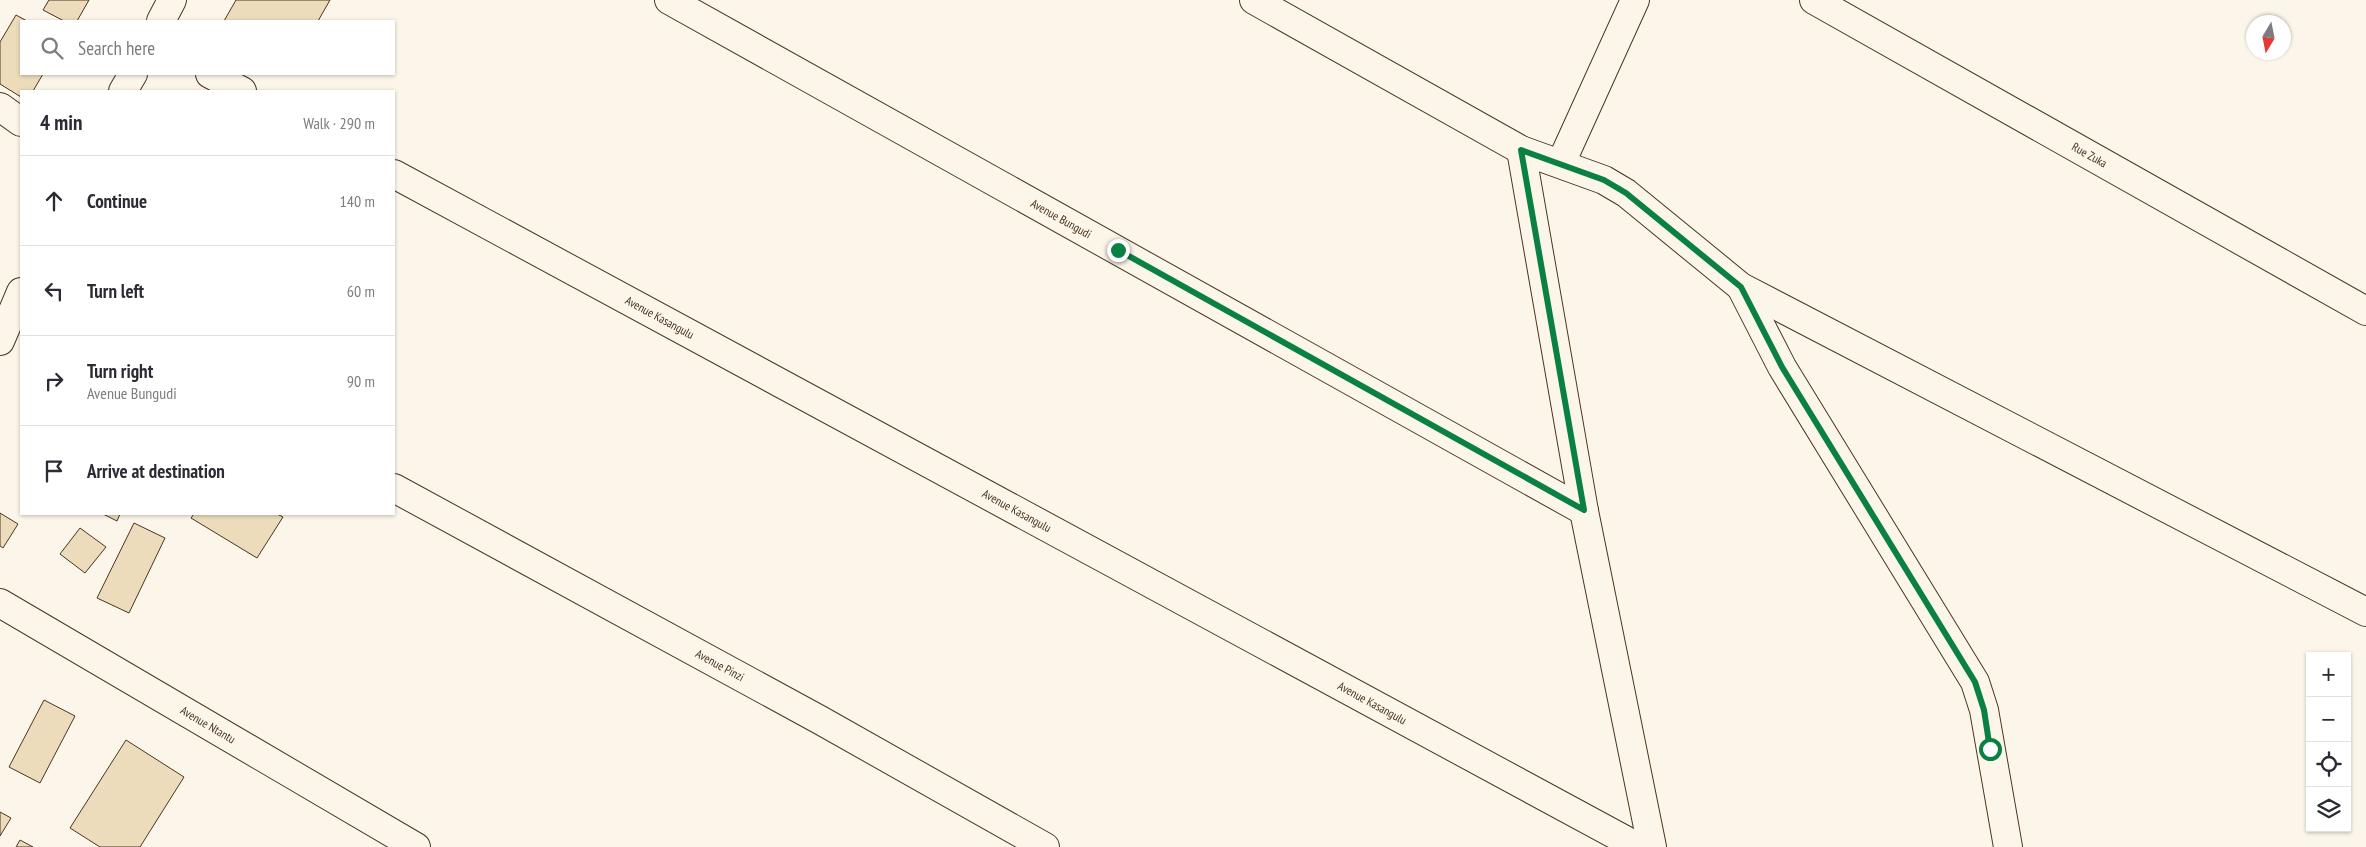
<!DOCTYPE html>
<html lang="en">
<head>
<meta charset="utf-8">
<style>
	body { margin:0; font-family:"PT Sans Narrow",sans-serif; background:#f2f2f3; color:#2b2b33 }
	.controls { position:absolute; right:15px; bottom:15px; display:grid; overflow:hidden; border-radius:0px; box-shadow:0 1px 4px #0004 }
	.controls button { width:45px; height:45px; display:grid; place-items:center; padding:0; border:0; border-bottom:1px solid #e1e1e2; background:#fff; color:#2b2b33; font:25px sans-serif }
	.compass { position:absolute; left:2246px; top:15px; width:45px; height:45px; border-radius:50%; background:#fff; box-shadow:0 1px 4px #0004; rotate:190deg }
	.stop { position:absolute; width:15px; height:15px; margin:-11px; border:4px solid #0b8043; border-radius:50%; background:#fff }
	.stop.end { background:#0b8043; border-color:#fff; box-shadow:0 1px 5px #0008 }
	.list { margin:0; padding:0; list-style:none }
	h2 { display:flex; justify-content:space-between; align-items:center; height:65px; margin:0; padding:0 20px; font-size:21px }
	h2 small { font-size:16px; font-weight:400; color:#7c7c81 }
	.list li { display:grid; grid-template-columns:32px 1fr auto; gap:15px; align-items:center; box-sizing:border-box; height:90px; padding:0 20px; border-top:1px solid #e1e1e2 }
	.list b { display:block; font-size:19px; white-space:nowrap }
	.list p { margin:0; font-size:16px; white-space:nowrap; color:#7c7c81 }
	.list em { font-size:16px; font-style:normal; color:#7c7c81 }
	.icon { flex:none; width:28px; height:28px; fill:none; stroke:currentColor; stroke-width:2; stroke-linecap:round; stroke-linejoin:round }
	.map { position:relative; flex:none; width:2366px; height:847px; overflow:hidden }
	.search { position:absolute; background:#fff; box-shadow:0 1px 4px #0004; left:20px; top:20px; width:375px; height:55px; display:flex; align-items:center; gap:12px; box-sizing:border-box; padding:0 18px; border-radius:0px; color:#7c7c81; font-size:19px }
	.panel { position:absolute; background:#fff; box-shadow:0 1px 4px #0004; left:20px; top:90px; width:375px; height:425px; border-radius:0px }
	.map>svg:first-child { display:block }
</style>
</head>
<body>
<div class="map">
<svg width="2366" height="847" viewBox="0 0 2366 847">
	<rect width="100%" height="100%" fill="#fbf6e9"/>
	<path fill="#ecdcbc" stroke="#4a3520" d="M49 0H89L77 21H64L43 10Z
		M236 0H330L318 21H224Z
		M16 15 27 21H21V74H43L33 91H21V97L0 84V42Z
		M0 513 18 524 3 548 0 546Z
		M103 514H120L117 521Z
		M194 514H277L283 517 257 558 191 518Z
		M134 523 165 538 129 613 97 598Z
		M80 528 106 547 85 573 60 554Z
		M44 700 75 716 40 783 9 767Z
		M126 740 184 777 140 847H100L70 828Z
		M0 812 11 818 0 836Z
		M20 840 33 847H16Z"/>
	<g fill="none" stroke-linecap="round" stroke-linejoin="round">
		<g stroke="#4a3520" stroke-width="30">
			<g id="minor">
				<path id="s1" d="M669 0 1584 511"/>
				<path d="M1254 0 1521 150 1604 180 1626 193 1741 287 2366 612"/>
				<path id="s2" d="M1814 0 2366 311"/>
				<path d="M210 74 242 91"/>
				<path d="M0 107 21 122"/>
				<path d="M1521 150 1584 511 1652 847"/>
				<path d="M1561 163 1635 0"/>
				<path id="s3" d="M394 174 1638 847"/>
				<path d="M1741 287 1782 367 1975 682 1984 710 2008 847"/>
				<path id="s4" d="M394 488 820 720 1045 847"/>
				<path id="s5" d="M0 603 416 847"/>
			</g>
		</g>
		<g stroke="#4a3520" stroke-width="30">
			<path id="trunk" d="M161 21 172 0
				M123 91 133 74
				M0 341 21 292"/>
		</g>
		<use href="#minor" stroke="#fbf6e9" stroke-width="28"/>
		<use href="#trunk" stroke="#fbf6e9" stroke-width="28"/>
	</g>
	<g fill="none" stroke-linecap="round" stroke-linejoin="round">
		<path stroke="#0b8043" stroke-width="6" d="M1118 250 1584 510 1521 150 1604 180 1626 193 1741 287 1782 367 1975 682 1984 710 1990 749"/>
	</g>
	<g text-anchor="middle" stroke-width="4" stroke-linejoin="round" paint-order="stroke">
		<g font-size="12" fill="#4a3520" stroke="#fbf6e9">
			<text dy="4" stroke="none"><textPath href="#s2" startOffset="316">Rue Zuka</textPath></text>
			<text dy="4" stroke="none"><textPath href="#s1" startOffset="449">Avenue Bungudi</textPath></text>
			<text dy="4" stroke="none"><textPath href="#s3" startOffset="302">Avenue Kasangulu</textPath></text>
			<text dy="4" stroke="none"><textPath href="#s3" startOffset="708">Avenue Kasangulu</textPath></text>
			<text dy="4" stroke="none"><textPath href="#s4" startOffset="371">Avenue Pinzi</textPath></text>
			<text dy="4" stroke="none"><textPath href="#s3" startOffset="1112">Avenue Kasangulu</textPath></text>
			<text dy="4" stroke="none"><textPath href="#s5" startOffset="241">Avenue Ntantu</textPath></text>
		</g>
	</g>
</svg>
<div class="controls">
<button>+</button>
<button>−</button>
<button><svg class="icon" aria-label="locate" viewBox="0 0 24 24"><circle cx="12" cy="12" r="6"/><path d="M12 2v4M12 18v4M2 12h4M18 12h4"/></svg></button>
<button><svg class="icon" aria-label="layers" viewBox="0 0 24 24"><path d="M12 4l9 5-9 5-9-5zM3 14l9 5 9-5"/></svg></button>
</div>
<svg class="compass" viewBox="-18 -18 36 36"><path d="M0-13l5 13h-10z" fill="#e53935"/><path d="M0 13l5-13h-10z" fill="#7c7c81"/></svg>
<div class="stop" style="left:1990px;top:749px"></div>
<div class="stop end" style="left:1118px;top:250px"></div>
<div class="search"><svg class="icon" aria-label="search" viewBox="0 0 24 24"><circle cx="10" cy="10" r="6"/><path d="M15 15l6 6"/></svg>Search here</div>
<section class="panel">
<h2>4 min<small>Walk · 290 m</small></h2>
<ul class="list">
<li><svg class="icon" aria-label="ahead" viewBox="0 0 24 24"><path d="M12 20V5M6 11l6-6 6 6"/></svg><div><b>Continue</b></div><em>140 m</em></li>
<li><svg class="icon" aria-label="left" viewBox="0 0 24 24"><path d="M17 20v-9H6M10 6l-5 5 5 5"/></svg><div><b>Turn left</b></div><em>60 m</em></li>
<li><svg class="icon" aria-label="right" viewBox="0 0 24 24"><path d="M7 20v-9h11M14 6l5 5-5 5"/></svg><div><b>Turn right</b><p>Avenue Bungudi</p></div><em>90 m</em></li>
<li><svg class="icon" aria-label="arrive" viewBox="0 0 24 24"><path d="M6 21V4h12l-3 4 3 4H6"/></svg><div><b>Arrive at destination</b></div></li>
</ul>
</section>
</div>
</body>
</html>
